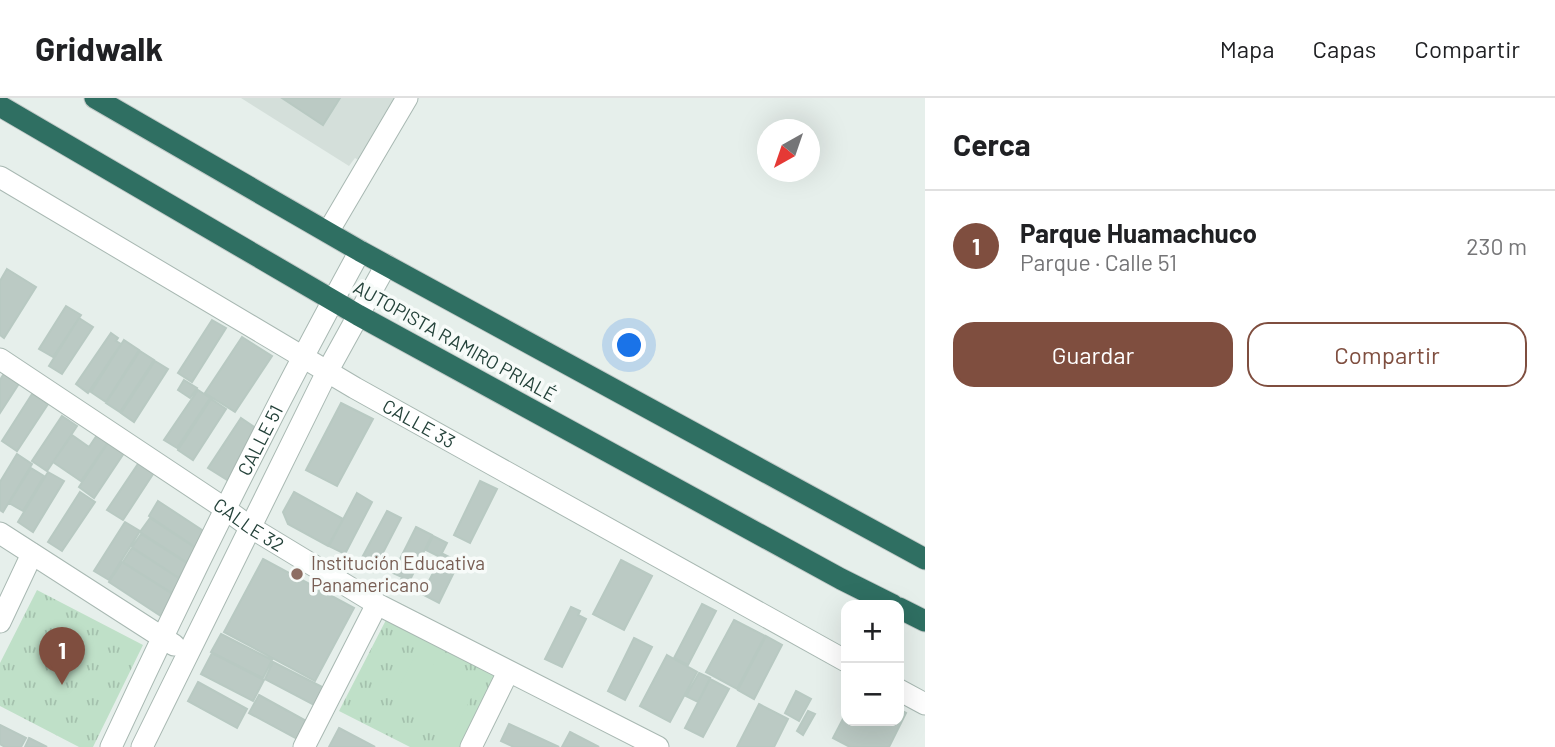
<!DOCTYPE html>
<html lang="es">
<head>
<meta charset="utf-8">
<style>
	body { margin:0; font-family:Barlow,sans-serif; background:#f2f2f2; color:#202124 }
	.controls { position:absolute; right:21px; bottom:21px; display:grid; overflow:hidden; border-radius:14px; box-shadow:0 7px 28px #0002 }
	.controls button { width:63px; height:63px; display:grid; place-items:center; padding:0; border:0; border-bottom:2px solid #e0e0e0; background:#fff; color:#202124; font:35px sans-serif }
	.compass { position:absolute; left:757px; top:21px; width:63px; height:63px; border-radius:50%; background:#fff; box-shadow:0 7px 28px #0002; rotate:220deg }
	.you { position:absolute; left:630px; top:248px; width:24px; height:24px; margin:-18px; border:5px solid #fff; border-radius:50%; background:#1a73e8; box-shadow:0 0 0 10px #1a73e833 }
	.badge { display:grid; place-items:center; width:46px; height:46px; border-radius:50%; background:#7f4e3f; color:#fff; font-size:23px; font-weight:700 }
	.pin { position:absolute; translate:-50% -58px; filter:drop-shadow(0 2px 4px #0008) }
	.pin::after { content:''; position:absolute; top:37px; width:24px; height:21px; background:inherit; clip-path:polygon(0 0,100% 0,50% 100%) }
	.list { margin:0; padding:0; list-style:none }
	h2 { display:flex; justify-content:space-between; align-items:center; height:91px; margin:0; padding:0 28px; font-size:30px }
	h2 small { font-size:23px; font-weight:400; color:#757577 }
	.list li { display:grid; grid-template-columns:46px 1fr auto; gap:21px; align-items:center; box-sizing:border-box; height:112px; padding:0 28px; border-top:2px solid #e0e0e0 }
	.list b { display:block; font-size:26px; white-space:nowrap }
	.list p { margin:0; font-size:23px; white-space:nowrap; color:#757577 }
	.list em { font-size:23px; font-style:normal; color:#757577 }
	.actions { display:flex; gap:14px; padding:21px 28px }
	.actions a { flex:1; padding:16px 0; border:2px solid #7f4e3f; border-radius:21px; text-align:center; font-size:24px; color:#7f4e3f }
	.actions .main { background:#7f4e3f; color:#fff }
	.map { position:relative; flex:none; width:925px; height:649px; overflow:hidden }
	header { display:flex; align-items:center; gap:42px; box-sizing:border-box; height:98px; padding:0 35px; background:#fff; border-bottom:2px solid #e0e0e0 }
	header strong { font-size:33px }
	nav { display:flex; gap:38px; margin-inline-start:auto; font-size:24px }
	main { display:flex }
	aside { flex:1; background:#fff }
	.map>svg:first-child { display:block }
</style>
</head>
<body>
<header>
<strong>Gridwalk</strong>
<nav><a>Mapa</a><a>Capas</a><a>Compartir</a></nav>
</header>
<main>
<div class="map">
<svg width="925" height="649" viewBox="0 0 925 649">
	<defs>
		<pattern id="grass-tufts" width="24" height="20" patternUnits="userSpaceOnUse" patternTransform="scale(1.75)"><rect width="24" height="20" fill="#bfe0c8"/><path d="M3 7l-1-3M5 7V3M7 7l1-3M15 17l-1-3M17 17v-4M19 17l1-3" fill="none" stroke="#a4c1ad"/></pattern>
	</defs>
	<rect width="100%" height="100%" fill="#e6efeb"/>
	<path fill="#d4dfda" d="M241 0H416L377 72 355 60 349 68Z"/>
	<path fill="url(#grass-tufts)" d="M37 492 143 547 93 649H79L0 608V565Z
		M386 522 497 579 461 649H410L339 613Z"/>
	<path fill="#bfe0c8" d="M415 557 477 588 455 632 393 601Z"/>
	<path fill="#bbcac4" stroke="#b8c9c2" stroke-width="2" d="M282 0H340L323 27Z
		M7 171 36 189 4 240 0 237V183Z
		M66 208 81 217 53 259 39 251Z
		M79 220 93 229 62 276 49 268Z
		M212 222 226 230 192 284 178 275Z
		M111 235 118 240 116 243 121 246 88 295 76 286Z
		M242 239 272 258 235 314 205 295Z
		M124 242 139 252 106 304 91 294Z
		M140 253 154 262 120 314 106 305Z
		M155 263 168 271 134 324 121 315Z
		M5 274 20 284 0 315V282Z
		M184 282 197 290 190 300 178 292Z
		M198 292 210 300 177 350 164 342Z
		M32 296 48 306 17 353 2 343Z
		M211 301 226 311 193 362 178 352Z
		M341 305 373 321 337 388 306 372Z
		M62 318 77 328 47 373 32 363Z
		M241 320 257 331 229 383 208 370Z
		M72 337 89 349 97 337 108 344 81 383 53 364Z
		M108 345 124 355 94 400 79 389Z
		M17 356 32 366 3 414 0 412V384Z
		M140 363 155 373 123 422 107 412Z
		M31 370 44 378 23 413 9 405Z
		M48 374 64 383 33 434 18 424Z
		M480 383 497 391 470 445 454 437Z
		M80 394 95 404 62 453 48 444Z
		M294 394 343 421 328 448 288 426 283 414Z
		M357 395 372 404 345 456 329 448Z
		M158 403 205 434 195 449 149 418Z
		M387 413 401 420 373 474 358 467Z
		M150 420 197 451 188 465 140 434Z
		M125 424 140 433 109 482 94 473Z
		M416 429 432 437 407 488 400 484 402 479 393 475Z
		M141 436 188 466 179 480 132 449Z
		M433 438 447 445 440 459 426 452Z
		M132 450 180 481 172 495 123 464Z
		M443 456 459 464 439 505 422 496Z
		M263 461 354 510 315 583 224 534Z
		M621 462 652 478 624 532 593 516Z
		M122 464 174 497 161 518 109 484Z
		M702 506 716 513 688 567 674 560Z
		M571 509 580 513 578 517 586 521 562 569 545 561Z
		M734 522 765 538 737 591 706 574Z
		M221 536 272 562 263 580 211 554Z
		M766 538 782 547 754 601 738 592Z
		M634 540 652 549 625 602 608 593Z
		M212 555 264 582 253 603 201 576Z
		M667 557 697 574 670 624 640 608Z
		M273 564 326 591 316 608 265 581Z
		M699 575 710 580 698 604 686 598Z
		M710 581 729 591 703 639 685 630Z
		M198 584 247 611 237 630 188 603Z
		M796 593 811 601 799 623 785 615Z
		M259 597 308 624 299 642 249 615Z
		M759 606 788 621 774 649H737Z
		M899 611 906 615 889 649H850L833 640 846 615V623H899Z
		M808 613 815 616 803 637 797 633Z
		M509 626 559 649H514L501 643Z
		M0 627 26 640 21 649H5L0 646Z
		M339 630 375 649H329Z
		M570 634 599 649H562Z
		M29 640 47 649H25Z"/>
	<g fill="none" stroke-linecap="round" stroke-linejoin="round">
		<g stroke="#a8b8b2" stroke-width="23">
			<g id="minor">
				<path id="s1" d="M0 79 355 290 846 563"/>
				<path d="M328 134 407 0"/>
				<path id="s2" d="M0 261 224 410 250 429 377 506 658 649"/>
				<path d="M0 435 174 547"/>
				<path d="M0 524 32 456"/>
				<path d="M899 592 925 606"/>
				<path id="s3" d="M111 649C189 481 271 315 360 153"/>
				<path d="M142 649 327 274 386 167"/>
				<path d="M304 649 377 506"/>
				<path d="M471 649 508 574"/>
			</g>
		</g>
		<g stroke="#c2cac8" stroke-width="23">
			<path id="highway" d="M95 0 360 153 925 461
				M0 8 358 217 841 481 893 507
				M899 510 925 523"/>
		</g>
		<use href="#minor" stroke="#fff" stroke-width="21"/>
		<use href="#highway" stroke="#2f6f62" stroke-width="21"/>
	</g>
	<circle fill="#8d6e63" stroke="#f7fbf9" stroke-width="2.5" cx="297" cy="476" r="7"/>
	<g text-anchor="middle" stroke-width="7" stroke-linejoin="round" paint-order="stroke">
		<g font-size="19" fill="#24423a" stroke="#f7fbf9">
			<text transform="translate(455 243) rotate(29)" y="7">AUTOPISTA RAMIRO PRIALÉ</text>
			<text dy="7" stroke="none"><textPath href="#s1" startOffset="486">CALLE 33</textPath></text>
			<text dy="7" stroke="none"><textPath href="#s3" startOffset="341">CALLE 51</textPath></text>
			<text dy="7" stroke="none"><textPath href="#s2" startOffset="299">CALLE 32</textPath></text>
		</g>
		<g font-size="19" fill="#785e54" stroke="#f7fbf9" text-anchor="start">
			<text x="311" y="472">Institución Educativa<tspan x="311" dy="22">Panamericano</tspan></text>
		</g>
	</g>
</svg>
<div class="controls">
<button>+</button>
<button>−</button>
</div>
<svg class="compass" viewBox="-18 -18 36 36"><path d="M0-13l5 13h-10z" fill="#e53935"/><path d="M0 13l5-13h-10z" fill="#757577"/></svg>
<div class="you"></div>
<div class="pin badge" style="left:62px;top:587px">1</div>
</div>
<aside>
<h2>Cerca<small></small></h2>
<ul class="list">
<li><span class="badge">1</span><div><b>Parque Huamachuco</b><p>Parque · Calle 51</p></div><em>230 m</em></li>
</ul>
<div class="actions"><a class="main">Guardar</a><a>Compartir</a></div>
</aside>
</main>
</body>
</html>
